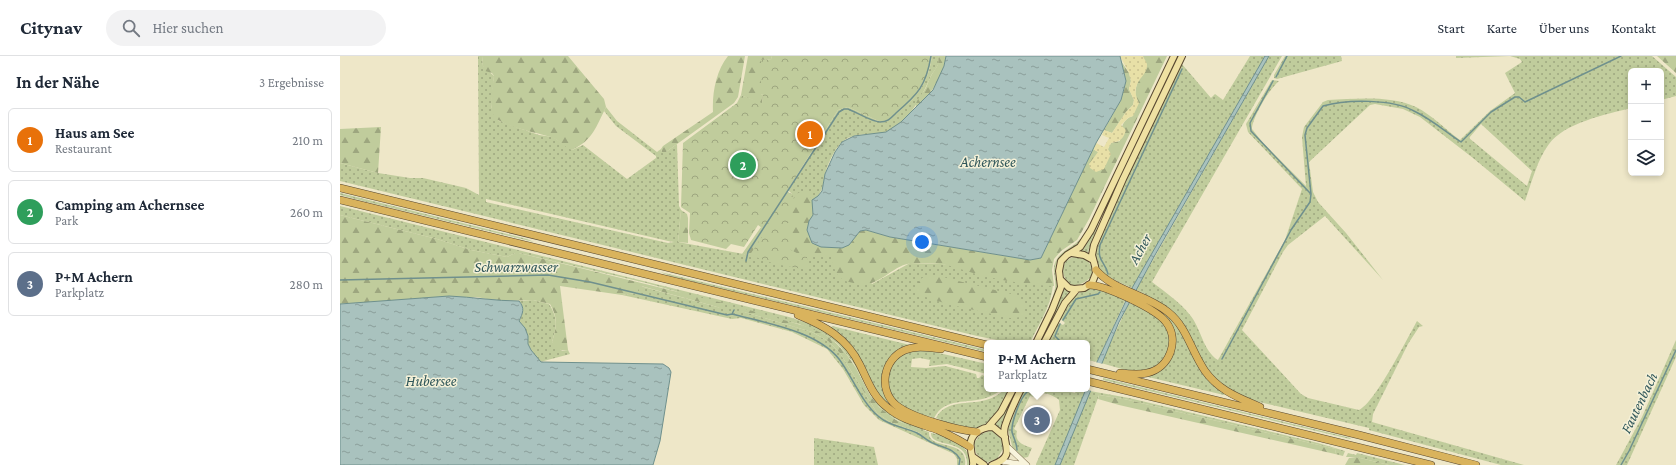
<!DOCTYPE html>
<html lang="de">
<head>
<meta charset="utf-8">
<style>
	body { margin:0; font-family:"Crimson Pro",serif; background:#f2f2f3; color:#1f2937 }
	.controls { position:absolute; right:12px; top:12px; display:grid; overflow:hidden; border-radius:6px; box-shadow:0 2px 6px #0003 }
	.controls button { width:36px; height:36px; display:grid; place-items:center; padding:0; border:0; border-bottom:1px solid #e0e1e3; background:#fff; color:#1f2937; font:20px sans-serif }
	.you { position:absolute; left:582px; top:186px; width:14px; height:14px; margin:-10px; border:3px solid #fff; border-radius:50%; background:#1a73e8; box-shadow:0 0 0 6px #1a73e833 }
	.badge { display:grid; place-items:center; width:26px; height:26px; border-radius:50%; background:#973c2f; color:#fff; font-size:13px; font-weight:700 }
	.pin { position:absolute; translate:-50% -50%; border:2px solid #fff; box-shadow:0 1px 4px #0006 }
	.popup { position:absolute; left:644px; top:284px; width:106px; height:52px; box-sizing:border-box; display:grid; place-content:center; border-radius:6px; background:#fff; filter:drop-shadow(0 1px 3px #0005); font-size:13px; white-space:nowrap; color:#747a83 }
	.popup b { font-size:15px; color:#1f2937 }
	.popup::after { content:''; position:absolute; left:50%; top:100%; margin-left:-8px; border:8px solid transparent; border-top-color:#fff }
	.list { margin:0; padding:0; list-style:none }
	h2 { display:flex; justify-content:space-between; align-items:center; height:52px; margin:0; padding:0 16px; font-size:17px }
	h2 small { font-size:13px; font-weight:400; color:#747a83 }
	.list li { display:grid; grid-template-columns:26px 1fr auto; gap:12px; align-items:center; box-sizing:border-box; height:64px; margin:0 8px 8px; padding:0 8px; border:1px solid #e0e1e3; border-radius:6px }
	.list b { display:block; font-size:15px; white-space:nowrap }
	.list p { margin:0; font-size:13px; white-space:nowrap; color:#747a83 }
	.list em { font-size:13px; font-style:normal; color:#747a83 }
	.icon { flex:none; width:22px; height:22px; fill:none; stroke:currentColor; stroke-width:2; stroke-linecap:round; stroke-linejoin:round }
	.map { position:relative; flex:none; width:1336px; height:409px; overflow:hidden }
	header { display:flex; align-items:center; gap:24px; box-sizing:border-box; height:56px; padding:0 20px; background:#fff; border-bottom:1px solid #e0e1e3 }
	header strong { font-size:19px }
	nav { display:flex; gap:22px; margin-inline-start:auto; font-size:14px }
	.search { width:280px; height:36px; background:#f2f2f3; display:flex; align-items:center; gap:10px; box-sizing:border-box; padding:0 14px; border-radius:22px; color:#747a83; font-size:15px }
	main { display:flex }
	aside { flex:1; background:#fff }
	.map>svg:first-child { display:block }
</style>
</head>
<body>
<header>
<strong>Citynav</strong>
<div class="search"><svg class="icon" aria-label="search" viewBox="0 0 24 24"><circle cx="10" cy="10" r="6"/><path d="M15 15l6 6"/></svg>Hier suchen</div>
<nav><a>Start</a><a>Karte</a><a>Über uns</a><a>Kontakt</a></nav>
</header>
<main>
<aside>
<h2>In der Nähe<small>3 Ergebnisse</small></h2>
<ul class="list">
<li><span class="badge" style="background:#e8710a">1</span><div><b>Haus am See</b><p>Restaurant</p></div><em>210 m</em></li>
<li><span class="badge" style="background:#2e9e5b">2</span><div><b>Camping am Achernsee</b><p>Park</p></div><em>260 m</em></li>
<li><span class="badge" style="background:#5c6f8a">3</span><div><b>P+M Achern</b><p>Parkplatz</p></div><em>280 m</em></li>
</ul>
</aside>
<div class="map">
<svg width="1336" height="409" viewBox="0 0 1336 409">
	<defs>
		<pattern id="grass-dots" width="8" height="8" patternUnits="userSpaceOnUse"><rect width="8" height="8" fill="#c0cc9c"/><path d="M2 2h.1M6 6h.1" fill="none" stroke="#9da67f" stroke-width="1.8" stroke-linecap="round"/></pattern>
		<pattern id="forest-firs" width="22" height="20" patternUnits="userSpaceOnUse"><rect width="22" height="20" fill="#c0cc9c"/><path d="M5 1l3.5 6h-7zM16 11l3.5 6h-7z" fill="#9da67f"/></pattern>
		<pattern id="sand-dots" width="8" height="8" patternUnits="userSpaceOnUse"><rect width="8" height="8" fill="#e8e0a7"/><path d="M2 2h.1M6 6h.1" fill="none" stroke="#c8c08f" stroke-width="1.8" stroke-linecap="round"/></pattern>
		<pattern id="park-crowns" width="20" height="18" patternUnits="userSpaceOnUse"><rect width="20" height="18" fill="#c0cc9c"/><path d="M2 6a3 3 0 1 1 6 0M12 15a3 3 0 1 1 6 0" fill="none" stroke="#9da67f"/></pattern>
		<pattern id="water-ripples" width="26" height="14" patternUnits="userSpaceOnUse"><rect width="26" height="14" fill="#a9c2be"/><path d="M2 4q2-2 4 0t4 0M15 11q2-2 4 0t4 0" fill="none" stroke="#8b9e9a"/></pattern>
	</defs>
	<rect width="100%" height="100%" fill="#eee7c8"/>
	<path fill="url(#grass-dots)" fill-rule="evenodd" d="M138 0H142L143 10 154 20 151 51 159 65 199 79 213 81 232 94 243 89 287 123 316 102V100L276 70 264 55 266 51 277 65 317 96 321 93 322 96H326L337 88 339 150 341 154 338 186 409 199 447 136 452 138 448 134 498 54 508 51 543 67C570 48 587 35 592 0H598C601 10 594 13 590 22 582 40 567 70 545 76 531 80 513 75 501 87 494 94 487 109 485 119 483 127 483 133 478 140L532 228 570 207 601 208 712 218C717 241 700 266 690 287H672L637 280 0 125V107L38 117 70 122H83L126 132 139 139ZM146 143 328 185 334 186 328 187 146 146Z
		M910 0H925L792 232C776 224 753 219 756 194L773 150 841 7 871 42 875 38 883 44Z
		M929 0H942L812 226C825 236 840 246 850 259 861 272 863 295 878 304L945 184 962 133 908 76 906 68 932 24 939 25C930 32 912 62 912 73L923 87 966 130 962 81 964 71 983 46 988 44C1015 43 1050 39 1076 51 1092 59 1106 74 1120 84L1150 55 1175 37 1165 17 1182 6 1180 3 1170 0 1116 2V0H1312L1336 21V40L1321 44V15H1291V52C1267 58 1224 67 1209 88 1197 104 1192 126 1185 145L1133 102 1080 61 1063 53 1035 48 1030 49 969 106 973 136 978 146 1006 177 1043 224 985 160 948 189 943 196 902 274 961 338 968 342 1019 354C1035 347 1067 283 1077 265L1083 270 1079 271 1068 288 1033 358 1032 366 1184 409H1161L1029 374V372L911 344 887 333 866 314 846 273 804 239 805 238 796 234ZM1141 68 1192 115 1187 130 1129 82Z
		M945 0H1001L1002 5 937 23 934 22V19Z
		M0 137 187 183 194 186 27 146 0 139Z
		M0 150 449 261 483 272 508 293 536 345 584 372 583 374 589 376C587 395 629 382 625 409H617V403L614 398 539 364 524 349 503 313 487 293 452 276 401 262 392 263 282 239 296 237 300 230 381 252 335 235 306 227 179 197H175L167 201 131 194 97 183 0 159ZM401 255 459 268 486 279 498 288 513 306 536 348 549 359 582 378 550 366 537 357 500 297 488 285 472 276Z
		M757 169H758L747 198 741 196Z
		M740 183H742C733 195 716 197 715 214 714 220 718 226 717 233L701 271H699C705 259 712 246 715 233 717 223 710 213 717 203 723 193 734 191 740 183Z
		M735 200 747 204C760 219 746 228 732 230 724 224 720 215 726 205Z
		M320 216 647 294V296L330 220Z
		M725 231 730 235 714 260 701 287H699Z
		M756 232 777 240 785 245 757 306 747 304V287H707L717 268 719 267 723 269 725 267 720 262C730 246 735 234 756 232Z
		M799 243 823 255 836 267 885 337 884 339 808 321 824 310 834 277Z
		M193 244 209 248C218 262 217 270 212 286L222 295 228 294 230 298 200 306 191 294 188 288V280L179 265C183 257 185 252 179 245Z
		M789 247 806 253 826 269 831 288 823 305 807 315H789L761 307Z
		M492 270 570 289V290L562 293 542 325 562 355V358L543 344 528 322 491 272Z
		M1336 284V301L1287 409H1276L1302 361Z
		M573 294 590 295 647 308V318L607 308 589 310 590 304 580 302 572 303 571 311 586 312 605 310 636 318 637 322H639L642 319 647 321V333H663C657 337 652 340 646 342 627 348 605 341 594 362L588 360 587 361C577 357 564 354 556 346 544 334 546 311 558 300 562 297 568 296 573 294Z
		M763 322 1011 382 1010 383 763 324Z
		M665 333 670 334C661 350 652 371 632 373 622 374 610 368 601 366V364L596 362C606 343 629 349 646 344 653 342 660 338 665 333Z
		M677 333H678L660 373 655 369Z
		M684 333H716L735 337 737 333 746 334 715 409H696V408L720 354 719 344C711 338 702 334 694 341L690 340 674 373 677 375C674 386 683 389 692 392L688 401 683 402 673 394 668 373Z
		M750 335 789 342 978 387 1005 395 1003 400 995 398 996 393 784 343 759 339 734 409H720Z
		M652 374 662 384 663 393 657 403 645 407 636 397 634 387 641 378Z
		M591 377 596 378 597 377C612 384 631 389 630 409H627C629 381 590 393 591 377Z
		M474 382 534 391 538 409H474Z
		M1008 397 1016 399 1017 397 1065 409H1049L1016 401H1006Z"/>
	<path fill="url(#forest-firs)" d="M142 0H228L264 43 266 51C256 71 253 84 232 94 224 91 218 83 211 81 198 77 160 70 154 60 148 52 153 30 154 20L152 17 145 15 143 10Z
		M388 0H405L398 41 394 47 326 96H322L321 93 323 90 373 56C372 37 376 15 388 0Z
		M408 0H431L432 3 421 4V38L423 39 422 48 401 39Z
		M598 0H606C602 24 592 36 576 52 575 45 580 41 584 35 587 31 588 25 591 20 595 12 600 10 598 0Z
		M803 0H827L749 163 737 184 721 195 714 203 712 214 714 230C686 229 659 224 633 217 622 214 611 209 600 208 591 207 582 207 573 207 553 208 540 231 520 228 497 225 496 220 491 200 476 202 464 202 451 194 449 187 445 178 446 170 446 164 453 139 459 136 474 130 475 156 469 165L509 189 520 175 526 174 550 181 690 204 701 202 753 93 758 96 768 93 771 87 780 85C781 74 781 64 793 60L796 32 798 24 803 18Z
		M1317 0H1336V17Z
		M781 5 789 17 791 25 789 33 794 44 793 49 786 56 772 77 764 74 781 44 786 25Z
		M41 71 38 117 0 107V73Z
		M341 154 347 158 348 162V187L338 186Z
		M0 159 97 183 131 194 167 201 175 197H179L383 247V252H381L301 230 296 237 282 239 220 230 228 294C219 295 216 293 212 286 217 270 218 262 210 248L193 244 157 245 137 241 0 248Z
		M421 171 426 174 410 199 402 198Z
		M594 219 675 239C683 245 687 251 682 261L670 262 607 248 580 239 575 232C579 222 583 220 594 219Z
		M402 252 468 271 486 279 497 288 507 299 516 312 530 339 539 351 556 364 583 376V378L550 366 537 357 500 297 488 285 472 276 401 255Z
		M759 339 784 343 996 393 995 398 779 349 758 343Z
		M1016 401 1049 409H1005L1009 402Z"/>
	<path fill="url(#sand-dots)" d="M780 0H803C804 3 806 5 807 8 808 22 788 25 799 47L793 60 788 62 781 69 786 74C783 84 780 85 771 87L768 93 771 98 764 113 756 116 750 112 749 108 758 96 753 93 756 87 764 91 769 82 762 79 764 74 772 77 786 56 793 49 794 44 789 33 791 25 789 17Z"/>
	<path fill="url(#park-crowns)" d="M431 0H592C588 24 580 39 561 54 555 59 551 65 543 67L508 51 498 54 447 135 454 141C448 166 443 167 451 194L459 199 467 201 468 214 435 208 410 199 426 175 418 169 404 191 391 188 386 193 351 184 349 177 350 157 341 151 343 87 397 47 401 39 422 47 423 39 421 38V4L432 3Z"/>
	<path fill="url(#water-ripples)" stroke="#6f908d" d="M606 0H780L786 25 781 44 756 87 701 202 690 204 550 181 526 174 520 175 509 189 502 192 481 191 472 187 467 174 469 165 473 159 472 144 478 140 482 135 485 118 495 96 502 86 514 80 546 76 561 66 593 34 604 10Z
		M925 0H929L815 199 779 266 720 409H715L757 306 792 232Z
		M109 240C133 241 155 245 179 245 185 252 183 257 179 265L185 272 188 280V288L191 294 201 306 323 308 329 312 331 316 320 385 313 409H0V248Z"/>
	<path fill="#eee7c8" d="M755 306 763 308 752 335 744 333H747V326Z"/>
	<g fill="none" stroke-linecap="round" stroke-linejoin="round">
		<path stroke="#6f908d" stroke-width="1.5" d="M936 21 947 0
			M933 25 910 67 911 75 970 137
			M406 205 408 196 499 56 504 53H508C516 56 532 66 540 66 548 66 551 62 556 57 578 38 586 30 591 0
			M768 218C765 205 757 206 760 189L842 13
			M0 224 208 219 250 226 387 259 392 258 394 254
			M392 258C426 267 477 275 499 303 512 320 522 347 538 360 549 370 564 371 577 377 583 380 588 386 595 388 605 392 614 393 620 403L619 409
			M723 264 736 243 758 238 760 236
			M720 268 715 280 722 287
			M882 303 951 174 970 146 971 138 965 79 967 72 983 50C1007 43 1053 43 1074 55 1091 63 1106 76 1121 86L1151 56 1175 41H1179L1185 46 1281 0
			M677 394C677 388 674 383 672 376 671 367 680 342 687 336 692 332 703 333 709 333
			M1281 409 1289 395 1336 294"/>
		<g stroke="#8a7b5d" stroke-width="6">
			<path id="minor" d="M668 391 687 409
				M661 405 686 409"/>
		</g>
		<g stroke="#584831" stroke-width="8">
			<path id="major" d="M732 197 744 199 753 204
				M720 223 729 232 734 233 744 232 752 227 756 217 755 210 752 199 754 189 783 123 842 0
				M696 287 712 254 721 231 719 215 721 205 727 199 740 191 751 174 834 0
				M704 287 725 247 737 233
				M648 371 661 356 673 333
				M633 401 644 409
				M633 409C634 403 631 399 631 393 628 379 641 371 653 371L665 381
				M652 409C679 400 660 386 665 370 669 358 675 345 681 333"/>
		</g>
		<g stroke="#584831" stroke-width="8">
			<path id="highway" d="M0 132 647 289
				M0 144 647 301
				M756 214C774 235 806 238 828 256 847 271 851 295 865 315 879 335 900 342 920 351
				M749 229C765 229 816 253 826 266 840 284 830 312 807 317 799 319 789 318 780 317
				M458 259C485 270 507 282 520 309 528 325 533 341 548 352 562 364 581 368 598 374 609 379 620 384 630 391
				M601 293C590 292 577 289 565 294 543 303 538 334 556 349 572 362 617 374 637 376
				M747 313 1019 379 1136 409
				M747 325 1091 409"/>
		</g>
		<use href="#minor" stroke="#f8f4dc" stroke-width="5"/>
		<use href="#major" stroke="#efe1a2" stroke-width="6"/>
		<use href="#highway" stroke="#d9b35d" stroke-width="7"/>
	</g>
	<g text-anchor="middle" stroke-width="3" stroke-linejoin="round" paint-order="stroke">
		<g font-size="15" font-style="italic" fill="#30575a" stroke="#f5f1d8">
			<text x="648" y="111">Achernsee</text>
			<text transform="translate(800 193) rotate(-61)" y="5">Acher</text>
			<text x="176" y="216">Schwarzwasser</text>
			<text x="91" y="330">Hubersee</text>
			<text transform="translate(1299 347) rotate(-64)" y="5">Fautenbach</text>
		</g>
	</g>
</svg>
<div class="controls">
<button>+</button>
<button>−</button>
<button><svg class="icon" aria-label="layers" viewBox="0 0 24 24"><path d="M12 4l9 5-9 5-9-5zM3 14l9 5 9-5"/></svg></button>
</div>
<div class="you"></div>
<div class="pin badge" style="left:470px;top:78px;background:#e8710a">1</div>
<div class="pin badge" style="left:403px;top:109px;background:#2e9e5b">2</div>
<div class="pin badge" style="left:697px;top:364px;background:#5c6f8a">3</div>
<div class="popup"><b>P+M Achern</b>Parkplatz</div>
</div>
</main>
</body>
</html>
